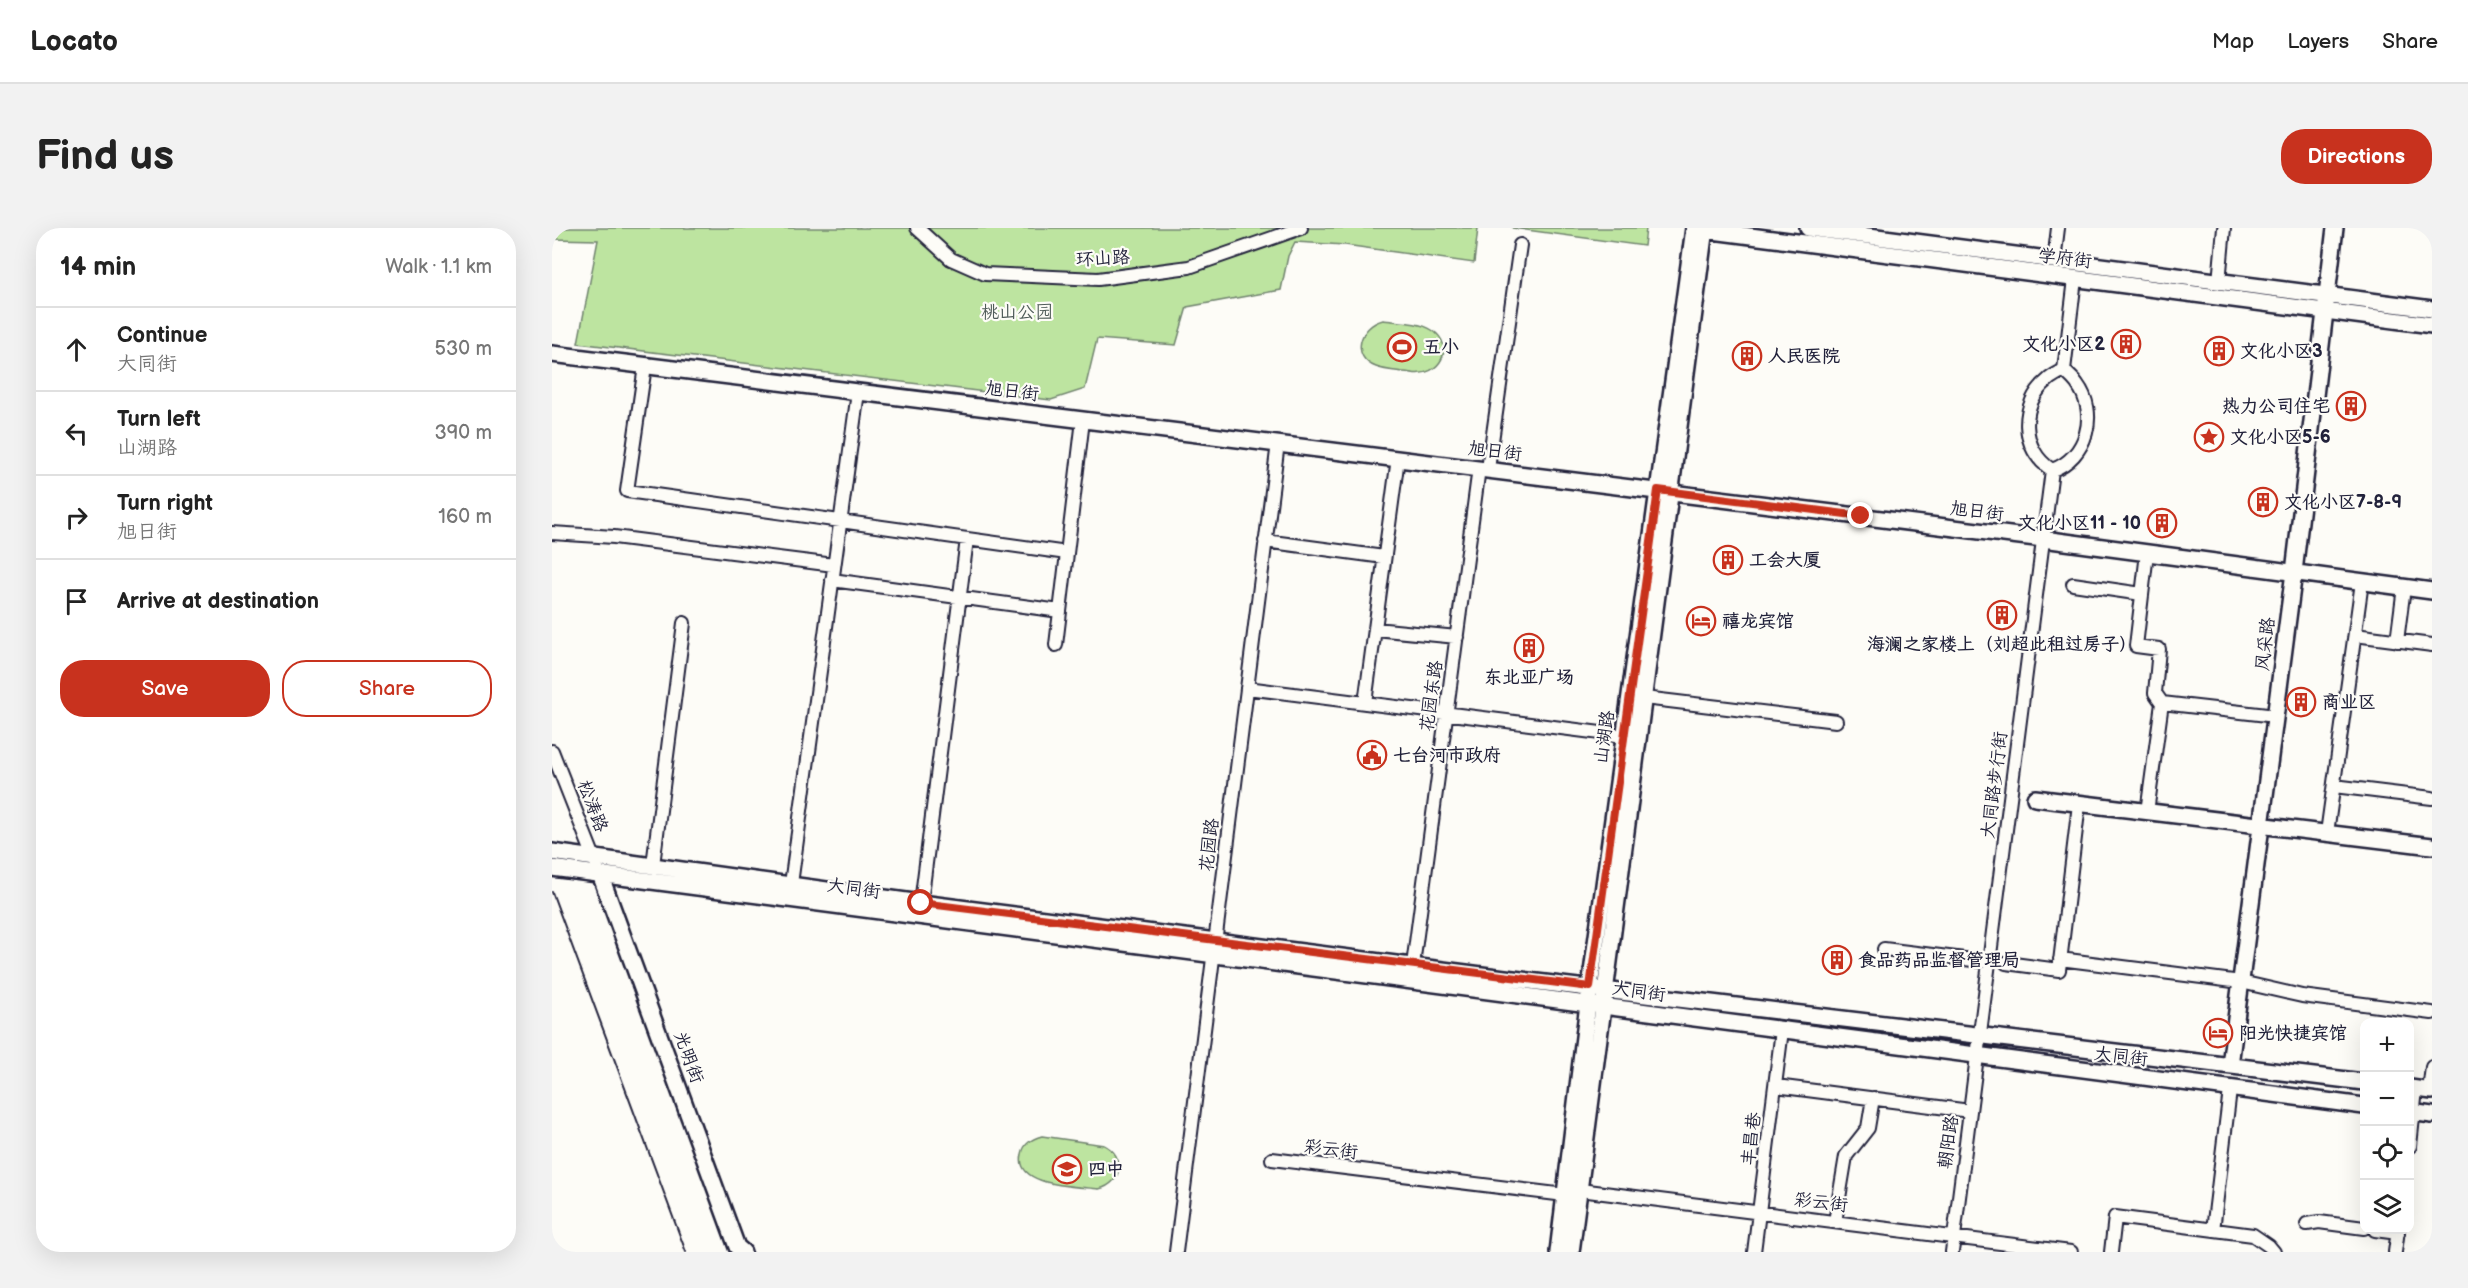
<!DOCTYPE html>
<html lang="en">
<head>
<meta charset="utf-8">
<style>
	body { margin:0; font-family:"Balsamiq Sans","LXGW WenKai TC",sans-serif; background:#f2f2f2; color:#222 }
	.controls { position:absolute; right:18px; bottom:18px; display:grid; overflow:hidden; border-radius:12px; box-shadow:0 6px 24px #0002 }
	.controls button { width:54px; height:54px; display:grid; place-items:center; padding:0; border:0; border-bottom:2px solid #e0e0e0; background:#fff; color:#222; font:30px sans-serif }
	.stop { position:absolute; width:18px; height:18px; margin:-14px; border:4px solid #c8321e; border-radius:50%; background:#fff }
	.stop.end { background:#c8321e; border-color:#fff; box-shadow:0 2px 6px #0008 }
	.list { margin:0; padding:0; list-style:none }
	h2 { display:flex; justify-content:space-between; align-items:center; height:78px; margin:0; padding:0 24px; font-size:26px }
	h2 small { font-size:20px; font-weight:400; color:#767676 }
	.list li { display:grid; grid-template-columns:39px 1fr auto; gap:18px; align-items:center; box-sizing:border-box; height:84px; padding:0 24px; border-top:2px solid #e0e0e0 }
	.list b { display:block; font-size:22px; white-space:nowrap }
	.list p { margin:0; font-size:20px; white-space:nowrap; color:#767676 }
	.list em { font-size:20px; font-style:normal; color:#767676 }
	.actions { display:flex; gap:12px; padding:18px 24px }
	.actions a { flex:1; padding:14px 0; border:2px solid #c8321e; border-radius:24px; text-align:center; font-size:21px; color:#c8321e }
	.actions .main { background:#c8321e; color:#fff }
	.icon { flex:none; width:33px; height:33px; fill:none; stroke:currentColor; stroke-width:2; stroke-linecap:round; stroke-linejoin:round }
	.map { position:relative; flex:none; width:1880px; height:1024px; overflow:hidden; border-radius:24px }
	header { display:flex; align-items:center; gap:36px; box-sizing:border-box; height:84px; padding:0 30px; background:#fff; border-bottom:2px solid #e0e0e0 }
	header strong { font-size:28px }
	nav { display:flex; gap:33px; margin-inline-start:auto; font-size:21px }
	.intro { display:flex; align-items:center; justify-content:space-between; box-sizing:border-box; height:144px; padding:0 36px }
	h1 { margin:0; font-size:42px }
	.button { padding:15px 27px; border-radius:24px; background:#c8321e; color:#fff; font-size:21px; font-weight:700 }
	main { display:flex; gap:36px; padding:0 36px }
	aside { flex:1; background:#fff; border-radius:24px; box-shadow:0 6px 24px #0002 }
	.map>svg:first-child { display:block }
</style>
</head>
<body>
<header>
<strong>Locato</strong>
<nav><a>Map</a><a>Layers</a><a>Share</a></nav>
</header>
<div class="intro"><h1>Find us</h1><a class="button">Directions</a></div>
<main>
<aside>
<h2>14 min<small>Walk · 1.1 km</small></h2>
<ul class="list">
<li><svg class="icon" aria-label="ahead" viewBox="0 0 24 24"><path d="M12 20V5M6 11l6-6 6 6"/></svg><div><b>Continue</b><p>大同街</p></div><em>530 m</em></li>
<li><svg class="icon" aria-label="left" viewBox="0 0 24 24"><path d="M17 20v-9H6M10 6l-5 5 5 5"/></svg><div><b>Turn left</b><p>山湖路</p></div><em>390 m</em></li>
<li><svg class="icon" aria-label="right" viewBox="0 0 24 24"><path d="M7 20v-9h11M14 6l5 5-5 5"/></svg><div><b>Turn right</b><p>旭日街</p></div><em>160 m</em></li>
<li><svg class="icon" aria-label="arrive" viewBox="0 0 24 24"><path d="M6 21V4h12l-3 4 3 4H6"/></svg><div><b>Arrive at destination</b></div></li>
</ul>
<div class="actions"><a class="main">Save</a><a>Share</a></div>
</aside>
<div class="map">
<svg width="1880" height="1024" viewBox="0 0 1880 1024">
	<rect width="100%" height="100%" fill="#fdfcf7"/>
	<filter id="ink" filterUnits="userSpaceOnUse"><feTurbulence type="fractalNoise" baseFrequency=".0167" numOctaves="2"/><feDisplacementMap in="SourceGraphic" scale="12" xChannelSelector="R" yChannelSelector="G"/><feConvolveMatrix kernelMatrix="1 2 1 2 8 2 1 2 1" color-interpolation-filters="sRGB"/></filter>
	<g filter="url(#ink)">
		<path fill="#bde4a0" stroke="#70836e" stroke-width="1.5" d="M0 0H926L922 35 793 17 743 14 736 28 729 62 635 79 624 117 545 111 533 161 499 172 26 115 46 12 0 11Z
			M960 0H1094L1092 18Z
			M831 92C845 94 868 94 880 102 905 118 887 150 860 145 849 143 834 143 824 139 798 129 807 98 831 92Z
			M490 908 552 917C574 928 571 955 547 961 525 958 462 959 470 926 472 915 480 911 490 908Z"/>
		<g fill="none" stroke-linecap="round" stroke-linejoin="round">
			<g stroke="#22223b" stroke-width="16">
				<path id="minor" d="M365 0 399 31 433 46 546 51 637 39 749 0
					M1502 33 1506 0
					M1667 54 1672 0
					M93 138 75 263 515 325
					M936 241 968 17
					M1500 242C1468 222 1467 175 1496 152 1500 148 1507 145 1512 142L1523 51
					M0 305 62 309 282 337
					M713 313 832 329
					M1595 325 1584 418 1607 421 1603 465 1610 475
					M280 352 508 383
					M1521 356 1590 366
					M823 401 905 409
					M1803 407 1880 417
					M1845 413 1852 359
					M504 417 531 192
					M695 460 1080 509
					M1092 470 1284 493
					M813 475 846 230
					M0 523 45 637
					M1782 558 1880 570
					M1595 584 1610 475 1724 488
					M1775 605 1810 354
					M101 637 132 395
					M239 656 306 164
					M369 675 415 311
					M1332 721 1437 734
					M1508 731 1689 754 1750 768 1880 785
					M1454 735 1507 742 1527 576
					M861 737 927 240
					M1224 858 1418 883
					M1877 863 1880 839
					M1858 918 1864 861
					M720 931 1013 967
					M1020 961 1519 1024
					M1283 994 1294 928 1316 900 1321 870
					M1755 996 1767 994 1812 1000
					M1661 1002 1678 862
					M1823 1002 1846 1005
					M624 1024 726 215
					M1202 1024 1230 802
					M1400 1024 1500 242C1535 230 1547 185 1525 156 1522 151 1516 147 1512 142
					M1559 1024 1563 989 1701 1007 1717 1018 1722 1024
					M1843 1024 1846 1002"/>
			</g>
			<g stroke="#22223b" stroke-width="20">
				<path id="major" d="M1256 0 1880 81
					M1145 1 1880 97
					M0 126 1491 311 1880 363
					M1483 570 1880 618
					M0 624 369 675 953 750 1812 854
					M0 640 1812 878
					M48 646 185 1019 191 1024
					M1678 837 1742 344 1783 0
					M1858 860 1880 863
					M1858 884 1880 887
					M1006 1024 1038 759 1142 0
					M1019 1024C1063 683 1110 342 1153 0"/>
			</g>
			<use href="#minor" stroke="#fdfcf7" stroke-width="12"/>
			<use href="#major" stroke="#fdfcf7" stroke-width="15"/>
			<path stroke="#22223b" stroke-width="2" d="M0 664 134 1024"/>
		</g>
	</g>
	<g fill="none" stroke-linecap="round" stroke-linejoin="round" filter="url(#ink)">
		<path stroke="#c8321e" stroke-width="8" d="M369 675 1038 759 1106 262 1309 288"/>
	</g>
	<defs>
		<g id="building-ring" transform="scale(1.5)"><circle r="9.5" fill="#fdfcf7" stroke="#c8321e" stroke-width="1.5"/><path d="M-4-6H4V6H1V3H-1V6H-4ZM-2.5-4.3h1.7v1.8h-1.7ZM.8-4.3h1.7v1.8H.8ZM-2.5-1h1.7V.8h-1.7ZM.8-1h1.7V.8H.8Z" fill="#c8321e"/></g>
		<g id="stadium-ring" transform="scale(1.5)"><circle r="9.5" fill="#fdfcf7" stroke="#c8321e" stroke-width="1.5"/><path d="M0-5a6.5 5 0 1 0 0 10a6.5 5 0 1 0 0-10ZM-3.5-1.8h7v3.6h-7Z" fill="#c8321e"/></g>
		<g id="sight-ring" transform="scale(1.5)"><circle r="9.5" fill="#fdfcf7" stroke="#c8321e" stroke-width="1.5"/><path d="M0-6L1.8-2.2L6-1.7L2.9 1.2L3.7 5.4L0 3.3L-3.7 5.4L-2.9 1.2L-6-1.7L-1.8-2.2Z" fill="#c8321e"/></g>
		<g id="hotel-ring" transform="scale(1.5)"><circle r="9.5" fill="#fdfcf7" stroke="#c8321e" stroke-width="1.5"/><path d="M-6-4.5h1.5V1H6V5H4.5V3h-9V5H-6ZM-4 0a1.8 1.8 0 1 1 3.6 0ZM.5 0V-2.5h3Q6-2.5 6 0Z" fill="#c8321e"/></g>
		<g id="civic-ring" transform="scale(1.5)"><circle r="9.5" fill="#fdfcf7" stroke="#c8321e" stroke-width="1.5"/><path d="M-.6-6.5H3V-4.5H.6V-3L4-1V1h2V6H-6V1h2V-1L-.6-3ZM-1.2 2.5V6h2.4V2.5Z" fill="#c8321e"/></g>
		<g id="school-ring" transform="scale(1.5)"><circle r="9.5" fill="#fdfcf7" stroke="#c8321e" stroke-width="1.5"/><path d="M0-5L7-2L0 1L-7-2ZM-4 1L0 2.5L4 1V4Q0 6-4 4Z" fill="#c8321e"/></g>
	</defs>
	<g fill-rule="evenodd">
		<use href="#building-ring" x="1574" y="116"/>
		<use href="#stadium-ring" x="850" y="119"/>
		<use href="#building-ring" x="1667" y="123"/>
		<use href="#building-ring" x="1195" y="128"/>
		<use href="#building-ring" x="1799" y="178"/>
		<use href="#sight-ring" x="1657" y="209"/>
		<use href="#building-ring" x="1711" y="274"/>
		<use href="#building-ring" x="1610" y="295"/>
		<use href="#building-ring" x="1176" y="332"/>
		<use href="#building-ring" x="1450" y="387"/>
		<use href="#hotel-ring" x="1149" y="393"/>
		<use href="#building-ring" x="977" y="420"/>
		<use href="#building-ring" x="1749" y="474"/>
		<use href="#civic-ring" x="820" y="527"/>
		<use href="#building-ring" x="1285" y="732"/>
		<use href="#hotel-ring" x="1666" y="805"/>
		<use href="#school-ring" x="515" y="941"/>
	</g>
	<g text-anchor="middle" stroke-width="4.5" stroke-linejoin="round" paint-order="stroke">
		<g font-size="18" fill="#22223b" stroke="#fdfcf7">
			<text transform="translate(551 30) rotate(-3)" y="6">环山路</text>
			<text transform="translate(1513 30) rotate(7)" y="6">学府街</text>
			<text transform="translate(460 163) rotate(7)" y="6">旭日街</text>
			<text transform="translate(943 223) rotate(7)" y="6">旭日街</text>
			<text transform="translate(1425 283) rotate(7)" y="6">旭日街</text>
			<text transform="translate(1713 416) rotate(-83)" y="6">风采路</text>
			<text transform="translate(879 468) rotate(-82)" y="6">花园东路</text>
			<text transform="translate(1052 509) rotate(-82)" y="6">山湖路</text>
			<text transform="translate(1442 557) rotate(-83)" y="6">大同路步行街</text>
			<text transform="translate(41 578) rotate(69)" y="6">松涛路</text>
			<text transform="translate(657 617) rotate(-83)" y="6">花园路</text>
			<text transform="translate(302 660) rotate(8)" y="6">大同街</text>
			<text transform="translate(1087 763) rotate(8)" y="6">大同街</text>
			<text transform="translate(1569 828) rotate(7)" y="6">大同街</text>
			<text transform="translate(137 829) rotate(70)" y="6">光明街</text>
			<text transform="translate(1199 911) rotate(-83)" y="6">丰昌巷</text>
			<text transform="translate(1396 914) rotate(-82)" y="6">朝阳路</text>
			<text transform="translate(779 921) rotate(7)" y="6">彩云街</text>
			<text transform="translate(1269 974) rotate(7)" y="6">彩云街</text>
		</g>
		<g font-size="18" fill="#505c59" stroke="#fdfcf7">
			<text x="465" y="90">桃山公园</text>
		</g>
		<g font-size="18" font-weight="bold" fill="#22223b" stroke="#fdfcf7" text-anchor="start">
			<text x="1553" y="122" text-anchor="end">文化小区2</text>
			<text x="871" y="125">五小</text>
			<text x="1688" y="129">文化小区3</text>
			<text x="1216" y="134">人民医院</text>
			<text x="1778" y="184" text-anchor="end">热力公司住宅</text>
			<text x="1678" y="215">文化小区5-6</text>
			<text x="1732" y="280">文化小区7-8-9</text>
			<text x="1589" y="301" text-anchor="end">文化小区11 - 10</text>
			<text x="1197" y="338">工会大厦</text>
			<text x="1170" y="399">禧龙宾馆</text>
			<text x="1450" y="422" text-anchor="middle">海澜之家楼上（刘超此租过房子）</text>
			<text x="977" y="455" text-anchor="middle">东北亚广场</text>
			<text x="1770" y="480">商业区</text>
			<text x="841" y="533">七台河市政府</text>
			<text x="1306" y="738">食品药品监督管理局</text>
			<text x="1687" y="811">阳光快捷宾馆</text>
			<text x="536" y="947">四中</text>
		</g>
	</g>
</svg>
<div class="controls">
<button>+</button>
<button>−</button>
<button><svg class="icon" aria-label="locate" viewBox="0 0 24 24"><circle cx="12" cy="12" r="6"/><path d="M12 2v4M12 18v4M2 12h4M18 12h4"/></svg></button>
<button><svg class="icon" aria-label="layers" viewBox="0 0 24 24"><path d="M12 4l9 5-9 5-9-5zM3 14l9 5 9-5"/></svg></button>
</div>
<div class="stop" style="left:369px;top:675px"></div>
<div class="stop end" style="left:1309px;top:288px"></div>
</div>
</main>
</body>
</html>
